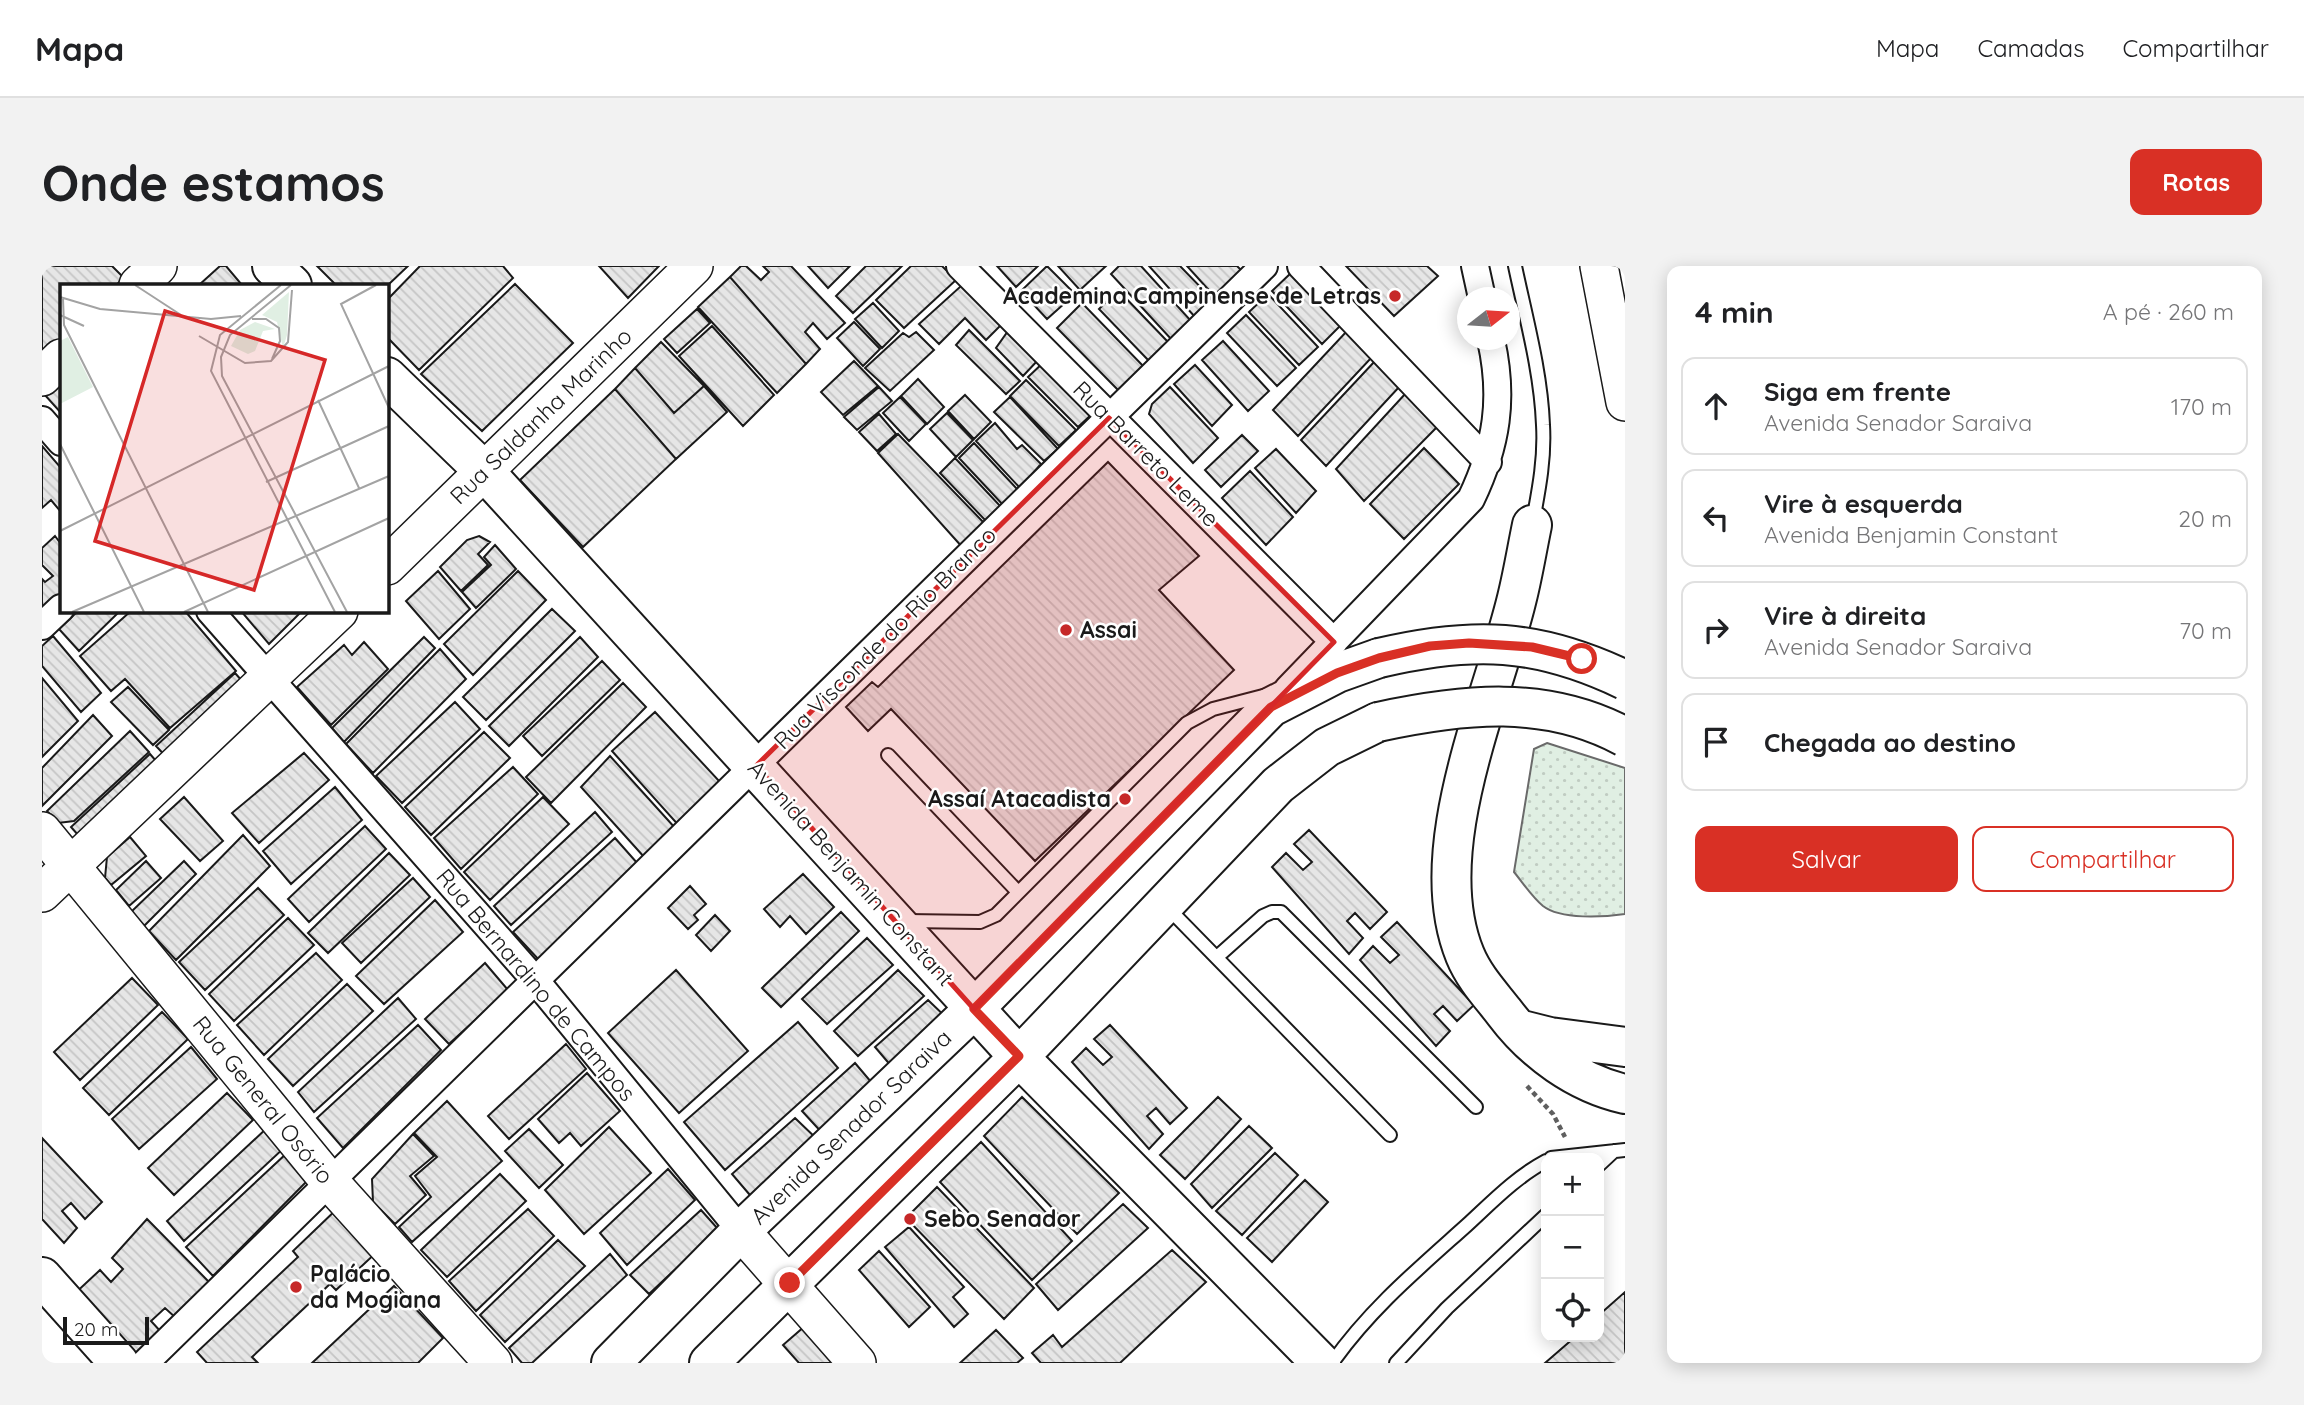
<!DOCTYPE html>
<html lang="pt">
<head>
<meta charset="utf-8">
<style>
	body { margin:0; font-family:Quicksand,sans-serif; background:#f2f2f2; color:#202124 }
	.controls { position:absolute; right:21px; bottom:21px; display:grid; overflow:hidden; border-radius:14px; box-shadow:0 4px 18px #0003 }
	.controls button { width:63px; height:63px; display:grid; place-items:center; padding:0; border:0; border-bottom:2px solid #e0e0e0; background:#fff; color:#202124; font:35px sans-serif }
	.compass { position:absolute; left:1415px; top:21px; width:63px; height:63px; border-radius:50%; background:#fff; box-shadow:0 4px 18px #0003; rotate:73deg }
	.scale { position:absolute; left:21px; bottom:18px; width:86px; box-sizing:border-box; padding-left:7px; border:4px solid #1a1a1a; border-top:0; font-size:19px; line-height:24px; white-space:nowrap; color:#1a1a1a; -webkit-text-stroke:5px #fff; paint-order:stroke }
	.stop { position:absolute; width:21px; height:21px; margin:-16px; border:5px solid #d93025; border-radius:50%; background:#fff }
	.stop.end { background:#d93025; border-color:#fff; box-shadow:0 2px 7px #0008 }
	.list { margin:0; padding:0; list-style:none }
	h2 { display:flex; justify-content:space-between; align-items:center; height:91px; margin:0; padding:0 28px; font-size:30px }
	h2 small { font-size:23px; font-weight:400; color:#757577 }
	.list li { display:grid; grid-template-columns:46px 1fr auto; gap:21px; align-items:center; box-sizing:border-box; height:98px; margin:0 14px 14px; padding:0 14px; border:2px solid #e0e0e0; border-radius:14px }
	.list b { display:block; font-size:26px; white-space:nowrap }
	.list p { margin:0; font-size:23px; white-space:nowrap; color:#757577 }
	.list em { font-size:23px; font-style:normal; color:#757577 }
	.actions { display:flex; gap:14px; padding:21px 28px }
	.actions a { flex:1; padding:16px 0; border:2px solid #d93025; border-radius:14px; text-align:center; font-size:24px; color:#d93025 }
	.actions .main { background:#d93025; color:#fff }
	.icon { flex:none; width:38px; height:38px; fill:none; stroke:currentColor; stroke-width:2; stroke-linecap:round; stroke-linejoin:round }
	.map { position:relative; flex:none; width:1583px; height:1097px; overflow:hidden; border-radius:14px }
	header { display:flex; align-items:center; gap:42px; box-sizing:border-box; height:98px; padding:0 35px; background:#fff; border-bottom:2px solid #e0e0e0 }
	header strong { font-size:33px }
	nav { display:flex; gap:38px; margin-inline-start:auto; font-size:24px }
	.intro { display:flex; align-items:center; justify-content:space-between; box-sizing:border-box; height:168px; padding:0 42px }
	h1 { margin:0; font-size:49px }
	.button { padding:18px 32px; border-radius:14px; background:#d93025; color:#fff; font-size:24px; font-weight:700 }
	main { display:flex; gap:42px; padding:0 42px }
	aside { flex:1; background:#fff; border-radius:14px; box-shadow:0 4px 18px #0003 }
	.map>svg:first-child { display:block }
</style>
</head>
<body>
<header>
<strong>Mapa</strong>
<nav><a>Mapa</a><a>Camadas</a><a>Compartilhar</a></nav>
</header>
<div class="intro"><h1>Onde estamos</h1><a class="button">Rotas</a></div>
<main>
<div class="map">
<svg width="1583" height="1097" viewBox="0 0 1583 1097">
	<defs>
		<pattern id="park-dots" width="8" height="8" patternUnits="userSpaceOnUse" patternTransform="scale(1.75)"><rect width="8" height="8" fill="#e0efe3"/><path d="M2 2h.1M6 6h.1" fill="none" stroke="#c0ccc2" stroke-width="1.8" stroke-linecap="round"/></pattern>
		<pattern id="building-back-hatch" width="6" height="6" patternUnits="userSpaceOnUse" patternTransform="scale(1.75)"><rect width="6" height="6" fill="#e6e6e6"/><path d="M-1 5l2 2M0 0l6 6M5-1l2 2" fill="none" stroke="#c5c5c5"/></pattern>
	</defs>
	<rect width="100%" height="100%" fill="#fff"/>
	<path fill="url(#park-dots)" stroke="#6a6a6a" stroke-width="2" d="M1505 477 1583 502V648C1562 651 1519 654 1501 640 1490 631 1481 617 1472 606L1492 483Z"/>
	<path fill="url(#building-back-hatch)" stroke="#1a1a1a" stroke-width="2" d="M0 0H70L82 12 74 19H19V74L0 93Z
		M178 0H184L200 19H157Z
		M275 0H366L345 20 294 19Z
		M378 0H461L471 12 377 104 345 71V34Z
		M557 0H617L586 32Z
		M699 0H704L719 14 727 6 721 0H749L803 57 785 73 771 57 763 66 778 83 764 98 688 11Z
		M766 0H808L786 22Z
		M824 0H860L811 47 794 30Z
		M869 0H900L914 14 862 62 834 34Z
		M955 0H996L974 21Z
		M1005 0 1033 28 1005 53 979 25Z
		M1016 0H1064L1038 24Z
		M1077 0H1099L1149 55 1130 74 1069 8Z
		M1107 0H1138L1170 33 1153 51Z
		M1145 0H1195L1201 6 1174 32Z
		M1304 0H1385L1396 10 1352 50Z
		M1249 7 1299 59 1280 78 1230 25Z
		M688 11 764 98 735 127 656 41Z
		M473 18 531 77 440 165 379 108Z
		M919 20 959 59 944 74 923 52 897 78 877 58Z
		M1076 24 1127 77 1108 96 1057 43Z
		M1226 28 1276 81 1257 99 1207 46Z
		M831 37 857 65 840 82 813 53Z
		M1040 37 1104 103 1079 127 1015 62Z
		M655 43 668 57 635 87 622 73Z
		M1204 49 1254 102 1235 120 1185 67Z
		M812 56 838 83 821 100 795 72Z
		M670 60 732 129 701 160 637 90Z
		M927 64 978 115 964 128 914 79Z
		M966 65 997 93 981 110 954 82Z
		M1305 65 1330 91 1256 170 1231 144Z
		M874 66 892 84 848 125 823 102 861 67 867 71Z
		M1181 75 1227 125 1206 145 1160 94Z
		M619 76 662 120 632 147 593 102Z
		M812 95 836 120 801 149 779 126Z
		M1333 95 1358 120 1284 200 1259 174Z
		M1002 96 1050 148 1036 161 986 111Z
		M1153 99 1190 139 1170 160 1132 118Z
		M593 102 632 147 662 120 685 146 634 193 573 123Z
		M19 111V147L2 128Z
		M876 113 902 141 885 158 859 130Z
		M984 114 1034 164 1017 180 968 130Z
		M837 121 850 135 815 164 802 151Z
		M1128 121 1176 172 1151 197 1107 148 1110 138Z
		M573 123 634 193 541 281 478 214Z
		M1364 127 1397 159 1322 235 1294 203Z
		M923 129 949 156 932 173 906 145Z
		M858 131 884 158 867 175 841 147Z
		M968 131 1016 183 1002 195 952 146Z
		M905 147 931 174 914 191 888 163Z
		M837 148 854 168 835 185 817 166Z
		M953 157 975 183 980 179 999 198 978 222 934 175Z
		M856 168 944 259 921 282 836 187Z
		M1200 169 1216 185 1179 221 1163 204Z
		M932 177 976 224 962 240 917 192Z
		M0 180 19 202V246L9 234 0 242Z
		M1382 182 1417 218 1362 273 1328 238Z
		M1234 183 1274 225 1254 247 1213 202Z
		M913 192 960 242 945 256 898 207Z
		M1066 196 1157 290 1117 324 1192 404 993 595 849 443 826 465 804 441 830 416 836 421Z
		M1208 205 1251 251 1224 279 1180 232Z
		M13 270 19 278V332L0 350V313L3 316 11 310 0 299V282Z
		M437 270 448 276 436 288 446 299 419 325 398 301 425 274Z
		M453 279 474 303 434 342 420 326 449 299 442 291Z
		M396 305 428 343 397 373 364 335Z
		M476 305 504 334 431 409 402 378Z
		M510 343 533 365 444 454 421 431Z
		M36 345H78L37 385 17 363Z
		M89 345H143L194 405 128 462 83 413 69 425 38 390Z
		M199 345H258L259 346 227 378Z
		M11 370 59 427 39 446 0 400V380Z
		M382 371 393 382 302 476 290 462Z
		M538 371 556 391 467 480 447 460Z
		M322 376 346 403 289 459 255 421 302 379 310 389Z
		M398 383 424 413 331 507 304 478Z
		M560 395 578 414 500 490 481 470Z
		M193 407 208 424 130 497 114 480Z
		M0 412 36 455 0 491Z
		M581 417 604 441 509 537 484 511Z
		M86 421 127 464 111 479 69 436Z
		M413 436 438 463 360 537 334 510Z
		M613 446 678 516 639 562 570 485Z
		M51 449 70 470 0 540V502Z
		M88 465 107 486 32 555 16 557 5 545Z
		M442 466 468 492 389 569 363 541Z
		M262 487 287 514 217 577 190 547Z
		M108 488 121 503 44 578 29 561Z
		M568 490 634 563 603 592 539 521Z
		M471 501 496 528 419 603 392 572Z
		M293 521 320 554 249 618 221 585Z
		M142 531 181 575 158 595 118 553Z
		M501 531 527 558 448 634 422 606Z
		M553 546 570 566 469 659 452 640Z
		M323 560 344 583 267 656 246 633Z
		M1267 564 1345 646 1328 663 1313 647 1305 655 1321 672 1307 688 1230 601 1244 587 1261 604 1270 596 1252 578Z
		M201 569 228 600 134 694 107 665Z
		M88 571 104 590 69 619 63 612 65 591Z
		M573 572 596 598 498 695 471 666Z
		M347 587 368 609 286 687 266 667Z
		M104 595 119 612 87 640 74 624Z
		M142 595 154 608 102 660 89 646Z
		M761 608 792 641 764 668 748 650 738 661 722 643Z
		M371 612 388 631 319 697 300 677Z
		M648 620 664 638 652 649 656 654 646 663 626 642Z
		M216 622 242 649 163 724 137 696Z
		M393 634 421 666 342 738 314 710Z
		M799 646 817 665 739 741 720 722Z
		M673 649 688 665 669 685 654 669Z
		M246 652 272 679 192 755 167 728Z
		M1355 656 1432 739 1415 755 1401 740 1392 748 1408 765 1394 780 1318 694 1331 680 1348 697 1357 689 1339 671Z
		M825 672 851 699 785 758 760 733Z
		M274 687 300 714 222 789 195 759Z
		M443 697 466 724 407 778 383 753Z
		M634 704 706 785 637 847 566 767Z
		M856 704 882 730 816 790 792 765Z
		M90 712 116 739 38 814 12 786Z
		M305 718 331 745 251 820 226 793Z
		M356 732 374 753 272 846 256 826Z
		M886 734 911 758 856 808 833 781Z
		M120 746 146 773 67 849 41 822Z
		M756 756 796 802 683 904 642 856Z
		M376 759 399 784 301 882 275 852Z
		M1068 759 1145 842 1128 858 1114 842 1105 850 1121 868 1107 883 1030 796 1044 782 1061 799 1070 791 1052 773Z
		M524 778 544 803 467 873 446 850Z
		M149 781 175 813 97 883 70 853Z
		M813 797 835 823 783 870 760 845Z
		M545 807 578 845 539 880 528 867 517 877 496 853Z
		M185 827 211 854 132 929 106 902Z
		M980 831 1077 927 1035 968 942 870Z
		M1176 831 1199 853 1143 913 1118 889Z
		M405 835 460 895 370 976 357 961 389 931 373 910 395 891 372 867Z
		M753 852 778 876 713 935 690 908Z
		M1207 860 1230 882 1170 942 1149 918Z
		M226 861 243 881 142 975 125 955Z
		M567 861 609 907 542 968 503 924Z
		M487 863 521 899 497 922 463 885Z
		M371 868 392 890 368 910 384 929 353 958 331 936 330 913Z
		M0 872 60 936 43 953 29 937 20 945 35 962 22 977 0 953Z
		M939 876 1030 975 990 1014 898 916Z
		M245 887 268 912 171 1010 144 981Z
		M1233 887 1256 909 1200 969 1174 945Z
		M626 903 653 934 585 999 558 967Z
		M458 908 484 935 405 1011 379 984Z
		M1263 914 1286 936 1230 996 1205 972Z
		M895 921 992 1022 962 1053 864 952Z
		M1081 938 1106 962 1016 1044 994 1018Z
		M297 941 337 984 294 1024 288 1018 210 1091 216 1097H165L155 1086 256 991 251 985Z
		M486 943 512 970 434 1045 407 1015Z
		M659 944 676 963 607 1028 588 1009Z
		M105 953 168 1017 134 1052 123 1042 109 1055 120 1067 93 1094 29 1031 58 1004 69 1016 81 1003 70 992Z
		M867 961 922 1021 911 1031 926 1048 912 1061 843 981Z
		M516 974 543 1000 463 1076 438 1049Z
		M1130 984 1164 1016 1078 1097H999L990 1087 1011 1069 1020 1081Z
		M837 985 888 1041 867 1061 817 1004Z
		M568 988 585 1009 490 1097H480L467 1082Z
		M352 1020 401 1072 376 1097H270Z
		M1583 1026V1097H1503L1533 1071H1557V1049Z
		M763 1060 794 1097H757L741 1079Z
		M954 1064 981 1092 975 1097H918Z"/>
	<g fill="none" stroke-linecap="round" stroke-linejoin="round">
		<g stroke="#1a1a1a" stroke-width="16">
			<path id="lane" d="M1473 0C1484 52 1499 106 1501 159 1503 192 1497 223 1491 255
				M846 489 976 626
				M1125 641 1348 869
				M865 655 938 656 954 649 1145 457 1171 443 1225 429
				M1175 691 1221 650 1230 646H1239L1434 841
				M1509 892 1583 884
				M1557 899 1572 885
				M1290 1097C1328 1043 1376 1003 1425 959 1450 936 1474 911 1504 895
				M1354 1097 1405 1042 1504 949"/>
		</g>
		<g stroke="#1a1a1a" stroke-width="30">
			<path id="street" d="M918 0 1292 376
				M1259 0 1446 196
				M1433 0 1440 32
				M0 154 19 176
				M168 345 494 715 699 965
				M0 360 19 342
				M1246 423 1429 233C1455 179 1462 132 1449 74
				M103 1097 1222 0"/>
		</g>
		<g stroke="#1a1a1a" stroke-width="40">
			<path id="secondary" d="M1557 0 1583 136
				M96 19 116 0
				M0 111 19 92
				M345 300 652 0
				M0 565 288 916 451 1097
				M0 627 297 345
				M699 965 815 1097"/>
		</g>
		<g stroke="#1a1a1a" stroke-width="42">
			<path id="primary" d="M230 0 250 19
				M345 111 443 206 977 791 1279 1097
				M1490 259C1485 283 1481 308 1475 332 1450 436 1380 584 1423 689 1432 711 1448 728 1462 746 1492 786 1535 817 1583 828
				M1480 764 1508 771 1583 781
				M0 1011 77 1097
				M569 1097 699 965 932 743 1229 441 1295 407 1337 392
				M667 1097 977 791 1236 519 1285 481 1336 456"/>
		</g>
		<path stroke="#5f5f5f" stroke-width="4.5" stroke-dasharray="5 3.5" stroke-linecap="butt" d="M1485 820 1511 848 1523 871"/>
		<use href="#lane" stroke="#fff" stroke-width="12"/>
		<use href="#street" stroke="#fff" stroke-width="26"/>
		<use href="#secondary" stroke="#fff" stroke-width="37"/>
		<use href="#primary" stroke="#fff" stroke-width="38"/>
		<g stroke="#1a1a1a" stroke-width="42" stroke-linecap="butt">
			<path id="primary-bridge" d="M1337 392C1431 370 1495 372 1583 414
				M1336 456C1420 438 1504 428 1583 471"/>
		</g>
		<use href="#primary-bridge" stroke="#fff" stroke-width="38"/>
	</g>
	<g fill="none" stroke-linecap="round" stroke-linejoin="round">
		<path stroke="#d93025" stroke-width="9" d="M748 1017 977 790 932 743 1229 441 1295 407 1337 392 1388 380 1427 377 1490 381 1540 393"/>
	</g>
	<path fill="#d62828" fill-opacity="0.2" stroke="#d62828" stroke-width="5" stroke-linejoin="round" d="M1067 152 1292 376 932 743 714 500Z"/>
	<g fill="#c62828" stroke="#fff" stroke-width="2.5">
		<circle cx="1353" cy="30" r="7"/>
		<circle cx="1024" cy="364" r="7"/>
		<circle cx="1083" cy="533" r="7"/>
		<circle cx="868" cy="953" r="7"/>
		<circle cx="254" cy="1021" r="7"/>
	</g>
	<g text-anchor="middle" stroke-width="5" stroke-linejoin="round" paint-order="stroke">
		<g font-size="23" font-weight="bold" fill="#1a1a1a" stroke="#fff" text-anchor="start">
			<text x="1339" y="38" text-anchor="end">Academina Campinense de Letras</text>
			<text x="1038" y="372">Assai</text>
			<text x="1069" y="541" text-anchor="end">Assaí Atacadista</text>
			<text x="882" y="961">Sebo Senador</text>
			<text x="268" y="1016">Palácio<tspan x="268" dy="26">da Mogiana</tspan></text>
		</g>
		<g font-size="23" fill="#1a1a1a" stroke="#fff">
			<text transform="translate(499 150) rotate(-44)" y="8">Rua Saldanha Marinho</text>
			<text transform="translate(1104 188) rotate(45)" y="8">Rua Barreto Leme</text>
			<text transform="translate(843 372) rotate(-45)" y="8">Rua Visconde do Rio Branco</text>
			<text transform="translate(809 607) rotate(48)" y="8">Avenida Benjamin Constant</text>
			<text transform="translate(494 719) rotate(50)" y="8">Rua Bernardino de Campos</text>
			<text transform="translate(221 834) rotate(51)" y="8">Rua General Osório</text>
			<text transform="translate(809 861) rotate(-44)" y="8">Avenida Senador Saraiva</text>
		</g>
	</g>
	<g transform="translate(18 18)">
		<rect width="329" height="329" fill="#fff"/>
		<path d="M229 8 227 51 223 64 217 38 202 31ZM195 38 215 45 203 47 195 67 188 70 171 62 180 46ZM8 53 33 103 0 120V57Z" fill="#e0efe3"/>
		<path fill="none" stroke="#a3a3a3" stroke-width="2" d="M75 1 121 31M221 1 160 51 151 87 275 328M231 1 170 51 161 73 162 92 287 328M316 1 281 20 329 124M0 13 40 25 151 35 181 32M3 15 4 41 148 328M0 31 24 42M192 35H206L219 44 220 57 212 75M139 52 185 79 211 77 228 58 232 6M258 116 299 204M0 160 84 328M206 198 329 142M0 247 329 82M12 328 329 192M124 328 329 234"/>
		<path fill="#d62828" fill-opacity="0.15" stroke="#d62828" stroke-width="3.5" d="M105 27 265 76 194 306 35 257Z"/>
		<rect width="329" height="329" fill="none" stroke="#1a1a1a" stroke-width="3.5"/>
	</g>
</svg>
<div class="controls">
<button>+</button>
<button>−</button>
<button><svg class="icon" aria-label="locate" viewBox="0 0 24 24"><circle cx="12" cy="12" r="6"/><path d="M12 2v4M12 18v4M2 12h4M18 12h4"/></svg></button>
</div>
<svg class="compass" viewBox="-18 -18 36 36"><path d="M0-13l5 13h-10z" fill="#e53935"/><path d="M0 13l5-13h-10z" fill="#757577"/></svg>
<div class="scale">20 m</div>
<div class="stop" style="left:1540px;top:393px"></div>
<div class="stop end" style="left:748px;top:1017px"></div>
</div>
<aside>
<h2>4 min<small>A pé · 260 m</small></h2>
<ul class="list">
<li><svg class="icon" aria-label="ahead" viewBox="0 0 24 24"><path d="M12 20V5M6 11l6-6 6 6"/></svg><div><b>Siga em frente</b><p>Avenida Senador Saraiva</p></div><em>170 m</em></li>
<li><svg class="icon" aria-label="left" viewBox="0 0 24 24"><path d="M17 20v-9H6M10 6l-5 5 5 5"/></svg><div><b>Vire à esquerda</b><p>Avenida Benjamin Constant</p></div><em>20 m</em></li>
<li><svg class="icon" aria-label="right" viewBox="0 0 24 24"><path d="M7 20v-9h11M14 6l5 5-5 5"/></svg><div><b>Vire à direita</b><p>Avenida Senador Saraiva</p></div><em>70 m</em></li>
<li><svg class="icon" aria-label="arrive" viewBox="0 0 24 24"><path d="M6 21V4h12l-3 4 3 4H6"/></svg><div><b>Chegada ao destino</b></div></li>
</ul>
<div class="actions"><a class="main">Salvar</a><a>Compartilhar</a></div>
</aside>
</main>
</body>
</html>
